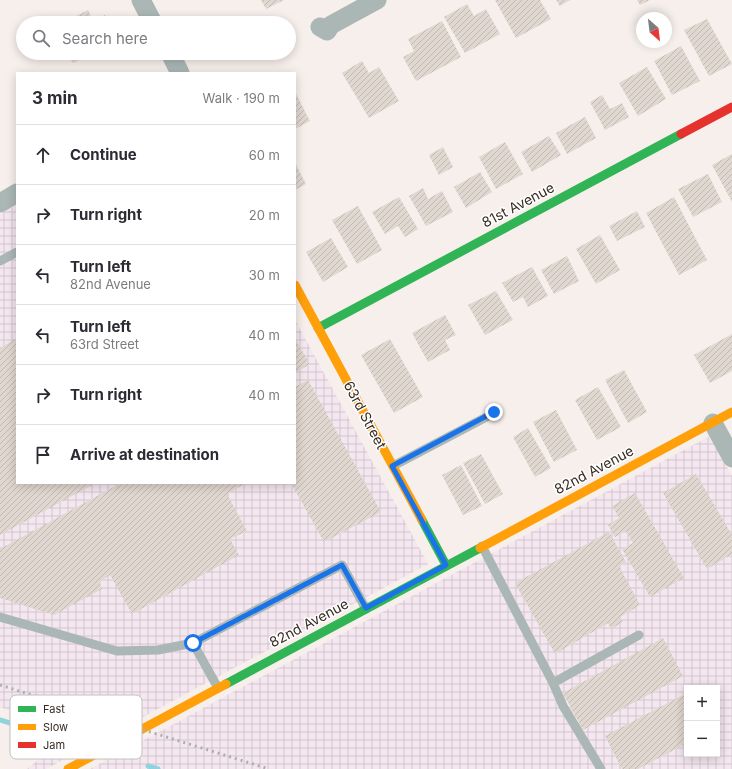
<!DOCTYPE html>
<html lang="en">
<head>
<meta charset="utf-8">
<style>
	body { margin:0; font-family:Inter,sans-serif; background:#f2f2f3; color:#2b2b33 }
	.controls { position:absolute; right:12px; bottom:12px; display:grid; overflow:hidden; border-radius:0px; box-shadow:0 2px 10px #0003 }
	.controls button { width:36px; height:36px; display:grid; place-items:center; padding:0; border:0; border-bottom:1px solid #e1e1e2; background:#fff; color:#2b2b33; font:20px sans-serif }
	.compass { position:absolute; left:636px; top:12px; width:36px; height:36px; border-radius:50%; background:#fff; box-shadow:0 2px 10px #0003; rotate:152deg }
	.stop { position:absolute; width:12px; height:12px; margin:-9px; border:3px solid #1a73e8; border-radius:50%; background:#fff }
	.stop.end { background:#1a73e8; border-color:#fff; box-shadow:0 1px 4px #0008 }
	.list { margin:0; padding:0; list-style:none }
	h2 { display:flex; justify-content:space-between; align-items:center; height:52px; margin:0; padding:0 16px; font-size:17px }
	h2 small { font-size:13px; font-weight:400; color:#7c7c81 }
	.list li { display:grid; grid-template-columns:26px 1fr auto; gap:12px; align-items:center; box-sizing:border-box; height:60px; padding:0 16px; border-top:1px solid #e1e1e2 }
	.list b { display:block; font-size:15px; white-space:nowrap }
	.list p { margin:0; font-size:13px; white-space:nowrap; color:#7c7c81 }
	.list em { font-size:13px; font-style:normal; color:#7c7c81 }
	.icon { flex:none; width:22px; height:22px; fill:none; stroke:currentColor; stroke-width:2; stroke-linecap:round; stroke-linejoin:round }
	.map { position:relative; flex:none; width:732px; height:769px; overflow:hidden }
	.search { position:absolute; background:#fff; box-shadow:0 2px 10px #0003; left:16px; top:16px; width:280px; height:44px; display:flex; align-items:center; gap:10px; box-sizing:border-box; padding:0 14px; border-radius:22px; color:#7c7c81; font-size:15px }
	.panel { position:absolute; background:#fff; box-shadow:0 2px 10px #0003; left:16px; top:72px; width:280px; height:412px; border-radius:0px }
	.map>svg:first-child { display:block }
</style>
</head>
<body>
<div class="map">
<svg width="732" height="769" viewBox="0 0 732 769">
	<defs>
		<pattern id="industrial-grid" width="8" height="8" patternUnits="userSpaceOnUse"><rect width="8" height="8" fill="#f4e7ef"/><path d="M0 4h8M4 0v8" fill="none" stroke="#d2c6cd"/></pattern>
		<pattern id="building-hatch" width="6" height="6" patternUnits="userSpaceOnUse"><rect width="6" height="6" fill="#e1d7d1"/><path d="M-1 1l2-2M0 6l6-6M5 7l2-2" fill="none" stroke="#c2b9b3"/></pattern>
	</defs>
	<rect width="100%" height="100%" fill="#f7efeb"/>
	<path fill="url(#industrial-grid)" fill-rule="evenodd" d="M17 205V483H295V320L428 564 46 769H27L70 733 0 707V214Z
		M710 436 732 476V769H90ZM687 688H717V754H687Z"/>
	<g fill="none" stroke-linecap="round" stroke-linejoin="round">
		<path stroke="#8fd3e1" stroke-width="5" d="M0 720 55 737
			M148 766 158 769"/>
	</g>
	<path fill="url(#building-hatch)" d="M261 0H284L266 9Z
		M495 0H540L551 19 516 38Z
		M556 0H570L560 6Z
		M637 0H650L640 5Z
		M467 4 474 16 486 9 500 34 465 53 444 17Z
		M88 10 94 22 105 15 109 23H63Z
		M707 19 732 64 709 76 684 30Z
		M442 21 461 57 416 81 403 57 414 51 408 39Z
		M681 46 700 81 672 95 654 61Z
		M67 53H91L73 63Z
		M362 61 369 73 379 67 399 101 369 118 342 73Z
		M647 67 666 99 638 116 619 83Z
		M295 92 310 121 295 129Z
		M602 95 610 109 622 103 629 117 605 130 590 102Z
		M585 117 596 138 567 154 556 133Z
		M549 136 561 155 532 172 521 152Z
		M505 142 523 174 496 189 479 157Z
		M443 147 453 167 439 175 429 155Z
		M732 154V202L712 165Z
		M295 163 306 184 295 190Z
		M480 172 492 192 466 208 454 187Z
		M708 174 722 202 693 217 678 189Z
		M423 188 428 199 442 191 453 212 426 226 409 196Z
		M399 197 418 229 405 237 398 226 385 234 372 212Z
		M674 197 707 260 679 275 646 213Z
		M358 206 382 250 357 264 332 220Z
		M637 211 645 227 617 241 609 226Z
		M600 235 620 270 596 284 576 249Z
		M331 238 348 267 323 282 306 252Z
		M567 256 579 281 554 294 541 270Z
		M532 267 548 296 528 307 523 297 513 302 502 283Z
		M496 291 513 320 485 335 468 305Z
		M445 315 456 335 445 340 450 350 428 362 412 333Z
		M732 334V371L710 383 694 355Z
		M17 338V483H96L0 535V348Z
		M295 339 310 364 295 373Z
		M390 339 423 397 394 413 361 355Z
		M624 370 647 412 628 423 605 380Z
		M308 380 381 512 324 542 291 483H295V387Z
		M598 387 621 427 597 440 575 400Z
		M556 410 577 450 554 462 533 422Z
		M528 428 551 468 535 477 513 437Z
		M481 454 503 494 485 504 463 463Z
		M461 465 482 506 463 515 442 475Z
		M696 474 732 535V554L707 569 663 493Z
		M121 483H246L227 494 247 531 230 539 239 555 132 614 110 575 99 582 102 589 54 615 0 598V549Z
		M635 493 684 578 650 597 622 549 633 543 626 531 615 537 608 525 619 518 612 506Z
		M609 532 626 562 619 566 640 605 620 617 623 622 611 629 608 623 555 654 515 583Z
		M663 638 683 676 583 730 563 693Z
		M687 693V743L638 769H622L605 736Z"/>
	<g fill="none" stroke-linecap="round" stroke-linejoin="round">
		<path stroke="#aab7b5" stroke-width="9" d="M0 261 17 252
			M393 466 494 413
			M482 546 553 683 563 706 601 769
			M0 617 117 651 158 650 193 643
			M553 683 639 635
			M218 688 193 643 342 565 366 609"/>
		<path stroke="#aab7b5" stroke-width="19" d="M141 0 153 23
			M320 27 327 31 331 25 377 0
			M170 53 180 73
			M0 203 17 193
			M713 423 732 458"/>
		<path stroke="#30b455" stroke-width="9" d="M318 328 681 134
			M422 520 446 565
			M226 684 480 548"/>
		<path stroke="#ff9f0a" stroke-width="9" d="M295 285 422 520
			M480 548 732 412
			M68 769 226 684"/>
		<path stroke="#e5322d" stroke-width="9" d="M681 134 732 107"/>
		<path stroke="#acafae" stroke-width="3" stroke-dasharray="2 4" stroke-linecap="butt" d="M0 685 269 769"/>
	</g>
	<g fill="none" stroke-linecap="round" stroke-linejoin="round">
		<path stroke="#1a73e8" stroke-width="5" d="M193 643 342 565 366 608 446 565 392 466 494 412"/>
	</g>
	<g text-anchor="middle" stroke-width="3" stroke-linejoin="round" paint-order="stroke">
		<g font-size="14" fill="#372b22" stroke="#fff">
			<text transform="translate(518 205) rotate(-28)" y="5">81st Avenue</text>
			<text transform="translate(365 415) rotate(62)" y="5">63rd Street</text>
			<text transform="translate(594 470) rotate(-28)" y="5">82nd Avenue</text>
			<text transform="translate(309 623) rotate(-28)" y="5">82nd Avenue</text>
		</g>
	</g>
	<rect x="10" y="695" width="132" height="64" rx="6" fill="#fff" stroke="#c3bfbd" stroke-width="1"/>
	<rect x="18" y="706" width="18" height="6" fill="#30b455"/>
	<rect x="18" y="724" width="18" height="6" fill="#ff9f0a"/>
	<rect x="18" y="742" width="18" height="6" fill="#e5322d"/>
	<g font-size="11" fill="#372b22">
		<text x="43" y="713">Fast</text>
		<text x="43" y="731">Slow</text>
		<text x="43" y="749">Jam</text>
	</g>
</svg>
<div class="controls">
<button>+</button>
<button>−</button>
</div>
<svg class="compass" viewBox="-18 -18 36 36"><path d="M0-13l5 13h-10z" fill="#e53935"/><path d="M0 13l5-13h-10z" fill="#7c7c81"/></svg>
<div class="stop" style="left:193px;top:643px"></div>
<div class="stop end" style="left:494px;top:412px"></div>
<div class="search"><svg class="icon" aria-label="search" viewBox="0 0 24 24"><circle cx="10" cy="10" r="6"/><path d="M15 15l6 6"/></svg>Search here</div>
<section class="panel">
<h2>3 min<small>Walk · 190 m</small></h2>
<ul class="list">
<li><svg class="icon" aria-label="ahead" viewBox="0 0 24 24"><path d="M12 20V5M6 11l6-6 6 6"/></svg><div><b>Continue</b></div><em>60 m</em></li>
<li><svg class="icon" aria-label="right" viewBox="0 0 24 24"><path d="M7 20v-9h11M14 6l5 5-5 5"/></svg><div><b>Turn right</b></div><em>20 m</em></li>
<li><svg class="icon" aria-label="left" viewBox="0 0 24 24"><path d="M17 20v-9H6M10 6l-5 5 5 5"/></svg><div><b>Turn left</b><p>82nd Avenue</p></div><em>30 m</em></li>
<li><svg class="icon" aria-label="left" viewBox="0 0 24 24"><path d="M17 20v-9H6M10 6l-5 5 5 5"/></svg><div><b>Turn left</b><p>63rd Street</p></div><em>40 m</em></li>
<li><svg class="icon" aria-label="right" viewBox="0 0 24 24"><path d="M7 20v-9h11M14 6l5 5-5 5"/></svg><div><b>Turn right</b></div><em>40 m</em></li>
<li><svg class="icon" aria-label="arrive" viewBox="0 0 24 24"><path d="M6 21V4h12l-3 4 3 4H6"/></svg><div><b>Arrive at destination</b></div></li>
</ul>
</section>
</div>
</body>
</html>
